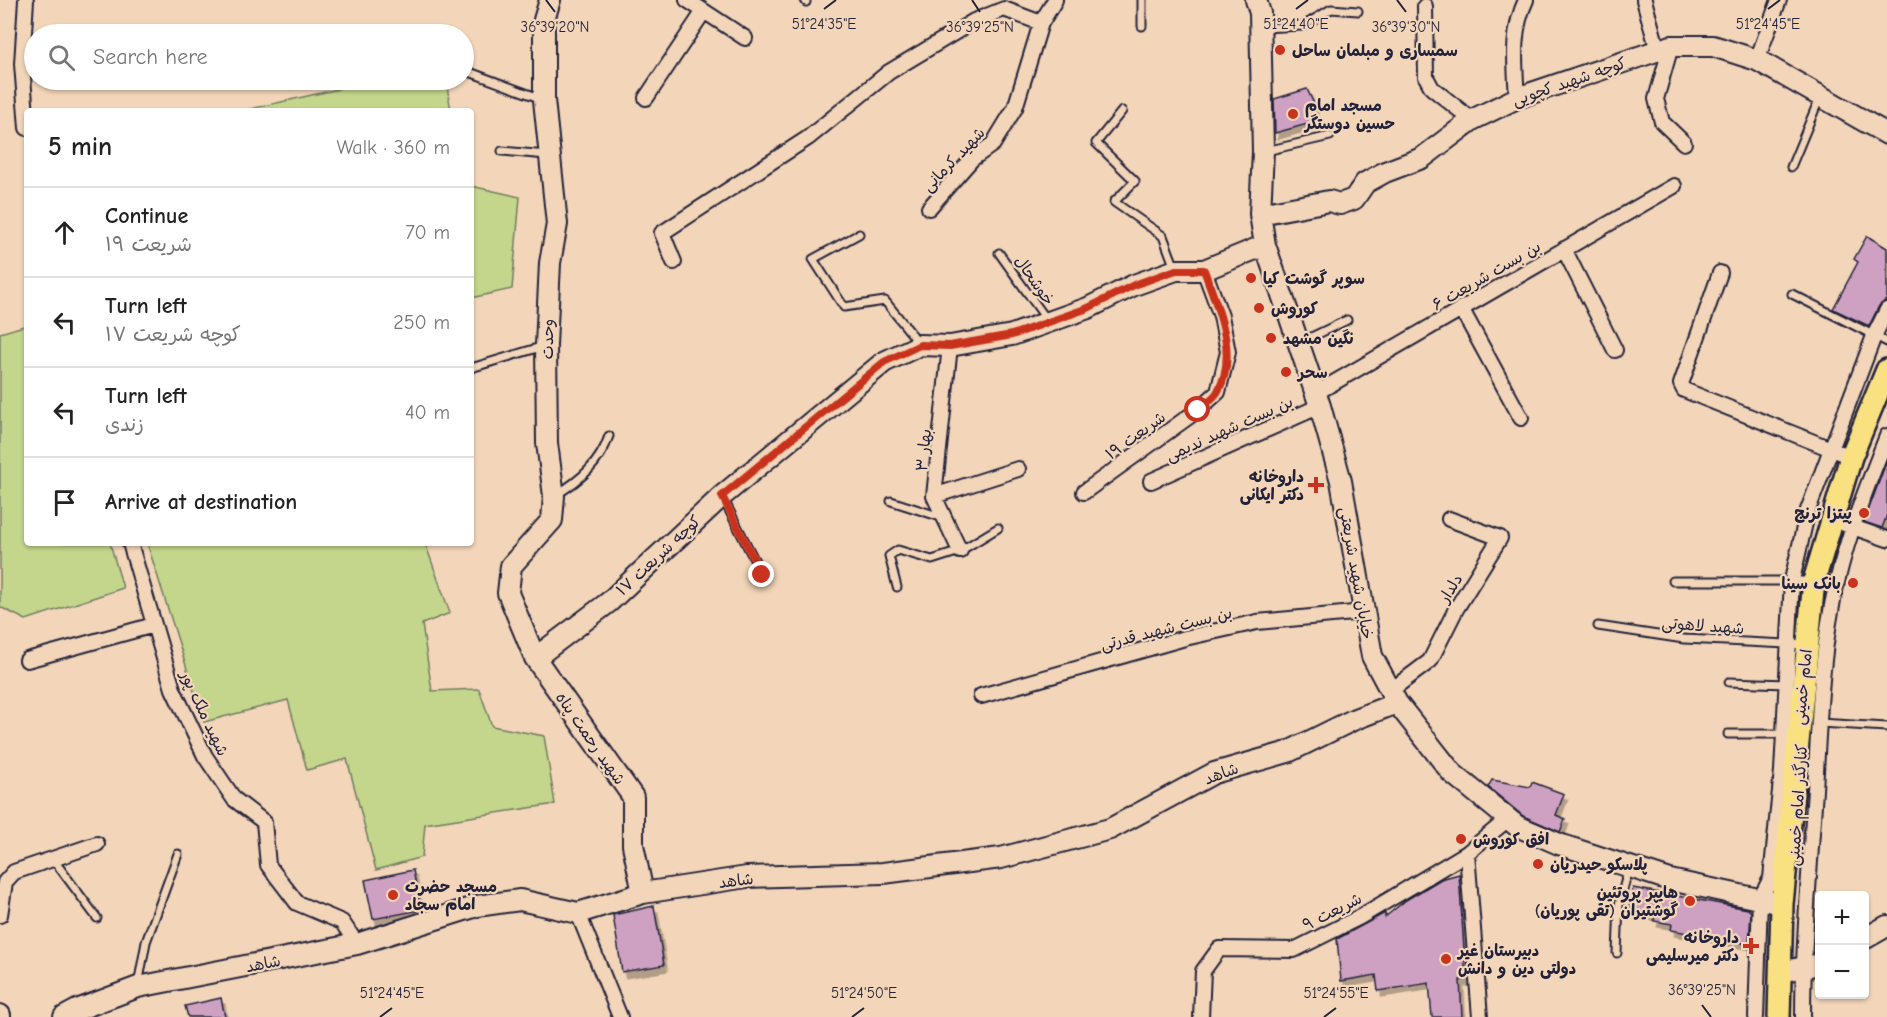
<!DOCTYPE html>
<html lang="en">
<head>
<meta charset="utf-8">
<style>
	body { margin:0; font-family:"Comic Neue","Playpen Sans Arabic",sans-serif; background:#f6f6f6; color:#222 }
	.controls { position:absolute; right:18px; bottom:18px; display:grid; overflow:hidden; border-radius:6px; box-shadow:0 2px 4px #0004 }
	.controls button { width:54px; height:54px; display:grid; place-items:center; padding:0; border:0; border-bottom:2px solid #e0e0e0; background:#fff; color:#222; font:30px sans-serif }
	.stop { position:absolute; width:18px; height:18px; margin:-14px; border:4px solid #c8321e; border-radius:50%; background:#fff }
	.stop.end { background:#c8321e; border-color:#fff; box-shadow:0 2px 6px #0008 }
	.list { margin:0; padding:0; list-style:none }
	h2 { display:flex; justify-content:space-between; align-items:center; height:78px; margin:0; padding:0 24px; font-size:26px }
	h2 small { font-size:20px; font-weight:400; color:#767676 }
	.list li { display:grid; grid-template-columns:39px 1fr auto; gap:18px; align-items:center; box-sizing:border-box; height:90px; padding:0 24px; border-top:2px solid #e0e0e0 }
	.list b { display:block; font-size:22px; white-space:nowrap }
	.list p { margin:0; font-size:20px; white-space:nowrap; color:#767676 }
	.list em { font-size:20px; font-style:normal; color:#767676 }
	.icon { flex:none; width:33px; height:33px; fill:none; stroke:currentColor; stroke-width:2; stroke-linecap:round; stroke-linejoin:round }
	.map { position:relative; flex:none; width:1887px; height:1017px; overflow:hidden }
	.search { position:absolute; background:#fff; box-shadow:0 2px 4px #0004; left:24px; top:24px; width:450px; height:66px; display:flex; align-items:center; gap:15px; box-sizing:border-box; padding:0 21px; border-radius:33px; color:#767676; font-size:22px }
	.panel { position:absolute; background:#fff; box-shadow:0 2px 4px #0004; left:24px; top:108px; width:450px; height:438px; border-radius:6px }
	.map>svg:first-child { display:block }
</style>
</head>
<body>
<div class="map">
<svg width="1887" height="1017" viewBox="0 0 1887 1017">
	<defs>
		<filter id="shadow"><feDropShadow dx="3.5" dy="6" stdDeviation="0" flood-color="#0004"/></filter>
	</defs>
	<rect width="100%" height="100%" fill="#f3d6b9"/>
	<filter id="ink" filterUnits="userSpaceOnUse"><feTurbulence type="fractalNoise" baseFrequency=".0167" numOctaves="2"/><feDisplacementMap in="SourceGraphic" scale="12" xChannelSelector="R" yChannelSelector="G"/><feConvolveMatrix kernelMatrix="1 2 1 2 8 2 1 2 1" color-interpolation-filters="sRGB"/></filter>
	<g filter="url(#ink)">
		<path fill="#c3d68b" stroke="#727c63" stroke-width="1.5" d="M341 80H446L451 111H242L338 89Z
			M471 186 520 197 512 289 471 298Z
			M27 325V543H110L123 588 26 620 0 607V333Z
			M147 543H425L450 613 422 624 432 691 479 689 492 726 544 736 555 804 425 824 422 857 376 870 347 759 307 770 288 700 204 722Z"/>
		<path fill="#cea1c3" stroke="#22223b" stroke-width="1.5" filter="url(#shadow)" d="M1307 89 1315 106V122L1275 133 1274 99Z
			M1867 236 1887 248V299L1879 306 1869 326 1833 309 1858 262 1854 259Z
			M1887 460V515L1882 528 1864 522Z
			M1492 780 1530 787 1532 782 1564 794 1556 815 1565 819 1560 832 1523 816 1488 787Z
			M413 870 421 910 373 919 365 880Z
			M1459 874 1466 980H1460L1462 1017H1432L1429 983 1378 991 1376 975 1341 981 1337 939 1385 913V917L1406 900 1441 879Z
			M1633 888 1748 909 1751 912 1749 944 1671 930 1672 924 1654 921 1655 916 1629 907Z
			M654 906 664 965 622 972 613 915Z
			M221 998 225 1017H188L185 1006Z"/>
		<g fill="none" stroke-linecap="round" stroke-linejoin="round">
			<g stroke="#22223b" stroke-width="11">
				<path id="lane" d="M805 0 806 2
					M1142 0V26
					M1263 28 1303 26 1331 9 1358 11
					M464 70 542 99
					M1122 111 1096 143 1135 181 1114 202 1163 236 1175 268
					M502 151 547 155
					M1266 151 1330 136
					M1791 167 1820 97
					M859 234 813 259 844 307 885 301 919 343
					M999 253 1047 320
					M1792 294 1887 342
					M1299 343 1347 320
					M471 368 544 346
					M556 495C580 480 600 464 609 436
					M723 498 762 575
					M891 501 944 518
					M1673 581H1812
					M897 587 889 556 898 550 932 560 960 551 998 528
					M1598 626 1684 639 1806 645
					M1729 682 1787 684
					M1819 723 1887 727
					M1728 734H1785
					M53 859 97 918
					M1617 953 1619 905 1629 867
					M138 985 146 942 178 854"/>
			</g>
			<g stroke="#22223b" stroke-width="18">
				<path id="street" d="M26 0 22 64 27 128
					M687 0 745 38
					M1644 0 1658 51
					M1425 6 1426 77 1432 88 1472 120
					M1671 46 1656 99 1662 122 1684 143
					M1757 60 1779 0
					M646 98 704 11
					M1517 98C1515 64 1511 31 1526 0
					M929 208 972 159 993 144 1015 108 1041 23 1055 0
					M1564 249 1615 350
					M674 262 662 233 808 138 889 72 974 21 1004 9 1041 23
					M1720 273 1681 384 1684 390 1851 457
					M1461 308 1521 418
					M950 346 934 496 960 551
					M1316 393 1674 186
					M1151 481 1320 406
					M1084 492 1198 410 1218 392 1228 352 1221 316 1204 270
					M934 496 1018 469
					M1844 524 1887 539
					M130 543 173 689 205 756 234 799 264 822 268 865 297 903 342 922 357 944
					M27 660 154 625
					M1390 691 1430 661 1456 609 1500 538 1449 519
					M981 696 1185 638 1257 622 1364 612
					M1467 853 1480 1017
					M578 913 620 1017
					M0 915 5 882 14 872 97 844
					M1201 1017 1203 971 1219 949 1294 950 1360 917 1467 853 1508 819
					M1756 1017 1760 899 1771 878 1782 771 1792 580 1808 510 1874 336 1887 310
					M1803 1017C1803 941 1810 866 1815 790 1819 721 1821 649 1837 582 1849 531 1868 484 1887 436"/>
			</g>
			<g stroke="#22223b" stroke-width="24">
				<path id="secondary" d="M550 0 544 20V100L557 224 550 263 546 345 547 443 554 496 552 520 511 566 508 593 535 658 633 797V845L643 893
					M1256 0 1260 13 1263 151 1260 214 1265 245 1320 406 1341 481 1372 656 1397 703 1452 773 1517 826 1559 844 1670 880 1782 904
					M1260 214 1329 201 1340 204 1354 199 1365 183 1385 172 1422 158 1472 120 1517 98 1671 46H1713L1757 60 1887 134
					M535 658 609 602 722 496 884 362 920 345 950 346 1012 335 1088 308 1134 285 1176 270H1204L1265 245
					M1864 939 1887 926
					M1780 972 1820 964
					M0 1015V1017
					M64 1017 77 1010 138 987 357 944 477 906 520 900 578 913 643 893 747 877 883 873 1001 858 1110 829 1214 773 1288 752 1355 719 1397 703"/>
			</g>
			<g stroke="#22223b" stroke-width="26">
				<path id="primary" d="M1779 1017 1782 904 1814 581 1851 457 1887 370"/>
			</g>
			<use href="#lane" stroke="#f3d6b9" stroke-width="7"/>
			<use href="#street" stroke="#f3d6b9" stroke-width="14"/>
			<use href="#secondary" stroke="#f3d6b9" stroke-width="20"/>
			<use href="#primary" stroke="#f9e181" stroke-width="21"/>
		</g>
	</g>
	<g fill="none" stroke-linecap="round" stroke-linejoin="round" filter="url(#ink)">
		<path stroke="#c8321e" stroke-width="8" d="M762 575 722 496 884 362 920 345 950 346 1012 335 1088 308 1134 285 1176 270H1204C1217 306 1239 354 1218 391 1215 398 1204 404 1198 410"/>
	</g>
	<path fill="none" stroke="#22223b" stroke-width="2" d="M546 0 555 12M972 0 980 12M1397 0 1406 12M824 9 836 0M1296 9 1308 0M1768 9 1780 0M1702 1005 1711 1017M380 1017 392 1008M852 1017 864 1008M1324 1017 1336 1008"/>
	<g fill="#c8321e" stroke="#f3d6b9" stroke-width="2">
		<circle cx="1280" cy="50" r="6"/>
		<circle cx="1293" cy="114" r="6"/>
		<circle cx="1251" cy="278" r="6"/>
		<circle cx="1259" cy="308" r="6"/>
		<circle cx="1271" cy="338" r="6"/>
		<circle cx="1286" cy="372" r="6"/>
		<path d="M1313 476h6v6h6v6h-6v6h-6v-6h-6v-6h6z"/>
		<circle cx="1864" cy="513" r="6"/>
		<circle cx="1853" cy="583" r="6"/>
		<circle cx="1461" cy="839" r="6"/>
		<circle cx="1538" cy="864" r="6"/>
		<circle cx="393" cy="895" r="6"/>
		<circle cx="1690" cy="901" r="6"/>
		<path d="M1748 937h6v6h6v6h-6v6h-6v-6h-6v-6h6z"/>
		<circle cx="1446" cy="959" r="6"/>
	</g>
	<g text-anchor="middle" stroke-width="4.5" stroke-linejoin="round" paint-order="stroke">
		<g font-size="16" font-weight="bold" fill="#22223b" stroke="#f3d6b9" text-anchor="start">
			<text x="1292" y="56">سمساری و مبلمان ساحل</text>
			<text x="1305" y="111">مسجد امام<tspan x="1305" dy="18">حسین دوستگر</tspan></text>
			<text x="1263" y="284">سوپر گوشت کیا</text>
			<text x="1271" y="314">کوروش</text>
			<text x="1283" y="344">نگین مشهد</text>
			<text x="1298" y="378">سحر</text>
			<text x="1304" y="482" text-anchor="end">داروخانه<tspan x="1304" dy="18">دکتر ایکانی</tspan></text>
			<text x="1852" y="519" text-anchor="end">پیتزا ترنج</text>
			<text x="1841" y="589" text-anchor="end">بانک سینا</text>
			<text x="1473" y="845">افق کوروش</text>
			<text x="1550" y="870">پلاسکو حیدریان</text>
			<text x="405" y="892">مسجد حضرت<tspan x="405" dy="18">امام سجاد</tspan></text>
			<text x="1678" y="898" text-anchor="end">هایپر پروتئین<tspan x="1678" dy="18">گوشتیران (تقی پوریان)</tspan></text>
			<text x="1739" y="943" text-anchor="end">داروخانه<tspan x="1739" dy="18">دکتر میرسلیمی</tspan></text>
			<text x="1458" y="956">دبیرستان غیر<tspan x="1458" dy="18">دولتی دین و دانش</tspan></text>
		</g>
		<g font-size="16" fill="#22223b" stroke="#f3d6b9">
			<text transform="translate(1569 81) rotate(-19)" y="6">کوچه شهید کچویی</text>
			<text transform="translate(953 159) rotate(-46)" y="6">شهید کرمانی</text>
			<text transform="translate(1486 275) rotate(-30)" y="6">بن بست شریعت ۶</text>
			<text transform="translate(1035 280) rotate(55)" y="6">خوشحال</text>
			<text transform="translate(547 339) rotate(-89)" y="6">وحدت</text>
			<text transform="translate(1229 428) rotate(-24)" y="6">بن بست شهید ندیمی</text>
			<text transform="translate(1135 435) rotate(-36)" y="6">شریعت ۱۹</text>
			<text transform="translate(923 450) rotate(-84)" y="6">بهار ۳</text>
			<text transform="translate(658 555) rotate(-43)" y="6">کوچه شریعت ۱۷</text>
			<text transform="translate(1357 573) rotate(80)" y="6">خیابان شهید شریعتی</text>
			<text transform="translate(1450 588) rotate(-59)" y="6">دلدار</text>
			<text transform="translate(1703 625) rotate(4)" y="6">شهید لاهوتی</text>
			<text transform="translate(1166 628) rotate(-14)" y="6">بن بست شهید قدرتی</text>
			<text transform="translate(1802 687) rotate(-84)" y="6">امام خمینی</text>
			<text transform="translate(205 713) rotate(65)" y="6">شهید ملک پور</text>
			<text transform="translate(591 738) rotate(55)" y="6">شهید رحمت پناه</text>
			<text transform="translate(1221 773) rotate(-20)" y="6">شاهد</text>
			<text transform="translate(1797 805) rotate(-86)" y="6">کنارگذر امام خمینی</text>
			<text transform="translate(736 880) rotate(-7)" y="6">شاهد</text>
			<text transform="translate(1332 911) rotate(-27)" y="6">شریعت ۹</text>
			<text transform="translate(263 963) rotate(-11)" y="6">شاهد</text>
		</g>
	</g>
	<g font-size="15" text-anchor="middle" fill="#22223b" stroke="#f3d6b9" stroke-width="4.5" stroke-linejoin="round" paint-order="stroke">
		<text x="824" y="29">51°24'35"E</text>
		<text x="1296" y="29">51°24'40"E</text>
		<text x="1768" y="29">51°24'45"E</text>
		<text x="555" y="32">36°39'20"N</text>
		<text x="980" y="32">36°39'25"N</text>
		<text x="1406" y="32">36°39'30"N</text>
		<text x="1702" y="995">36°39'25"N</text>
		<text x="392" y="998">51°24'45"E</text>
		<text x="864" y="998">51°24'50"E</text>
		<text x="1336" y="998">51°24'55"E</text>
	</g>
</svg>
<div class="controls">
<button>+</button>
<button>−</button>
</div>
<div class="stop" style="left:1198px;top:410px"></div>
<div class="stop end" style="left:762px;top:575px"></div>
<div class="search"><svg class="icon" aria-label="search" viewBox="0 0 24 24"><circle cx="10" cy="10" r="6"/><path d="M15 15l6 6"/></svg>Search here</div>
<section class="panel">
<h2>5 min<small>Walk · 360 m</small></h2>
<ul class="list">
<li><svg class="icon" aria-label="ahead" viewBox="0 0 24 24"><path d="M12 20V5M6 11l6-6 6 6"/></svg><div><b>Continue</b><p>شریعت ۱۹</p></div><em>70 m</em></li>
<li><svg class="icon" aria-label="left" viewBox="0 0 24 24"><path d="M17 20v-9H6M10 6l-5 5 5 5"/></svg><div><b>Turn left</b><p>کوچه شریعت ۱۷</p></div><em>250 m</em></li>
<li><svg class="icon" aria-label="left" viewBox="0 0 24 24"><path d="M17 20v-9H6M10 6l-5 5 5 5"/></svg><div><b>Turn left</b><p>زندی</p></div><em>40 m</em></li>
<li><svg class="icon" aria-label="arrive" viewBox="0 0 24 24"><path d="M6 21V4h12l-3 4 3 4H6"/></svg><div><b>Arrive at destination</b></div></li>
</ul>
</section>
</div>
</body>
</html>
